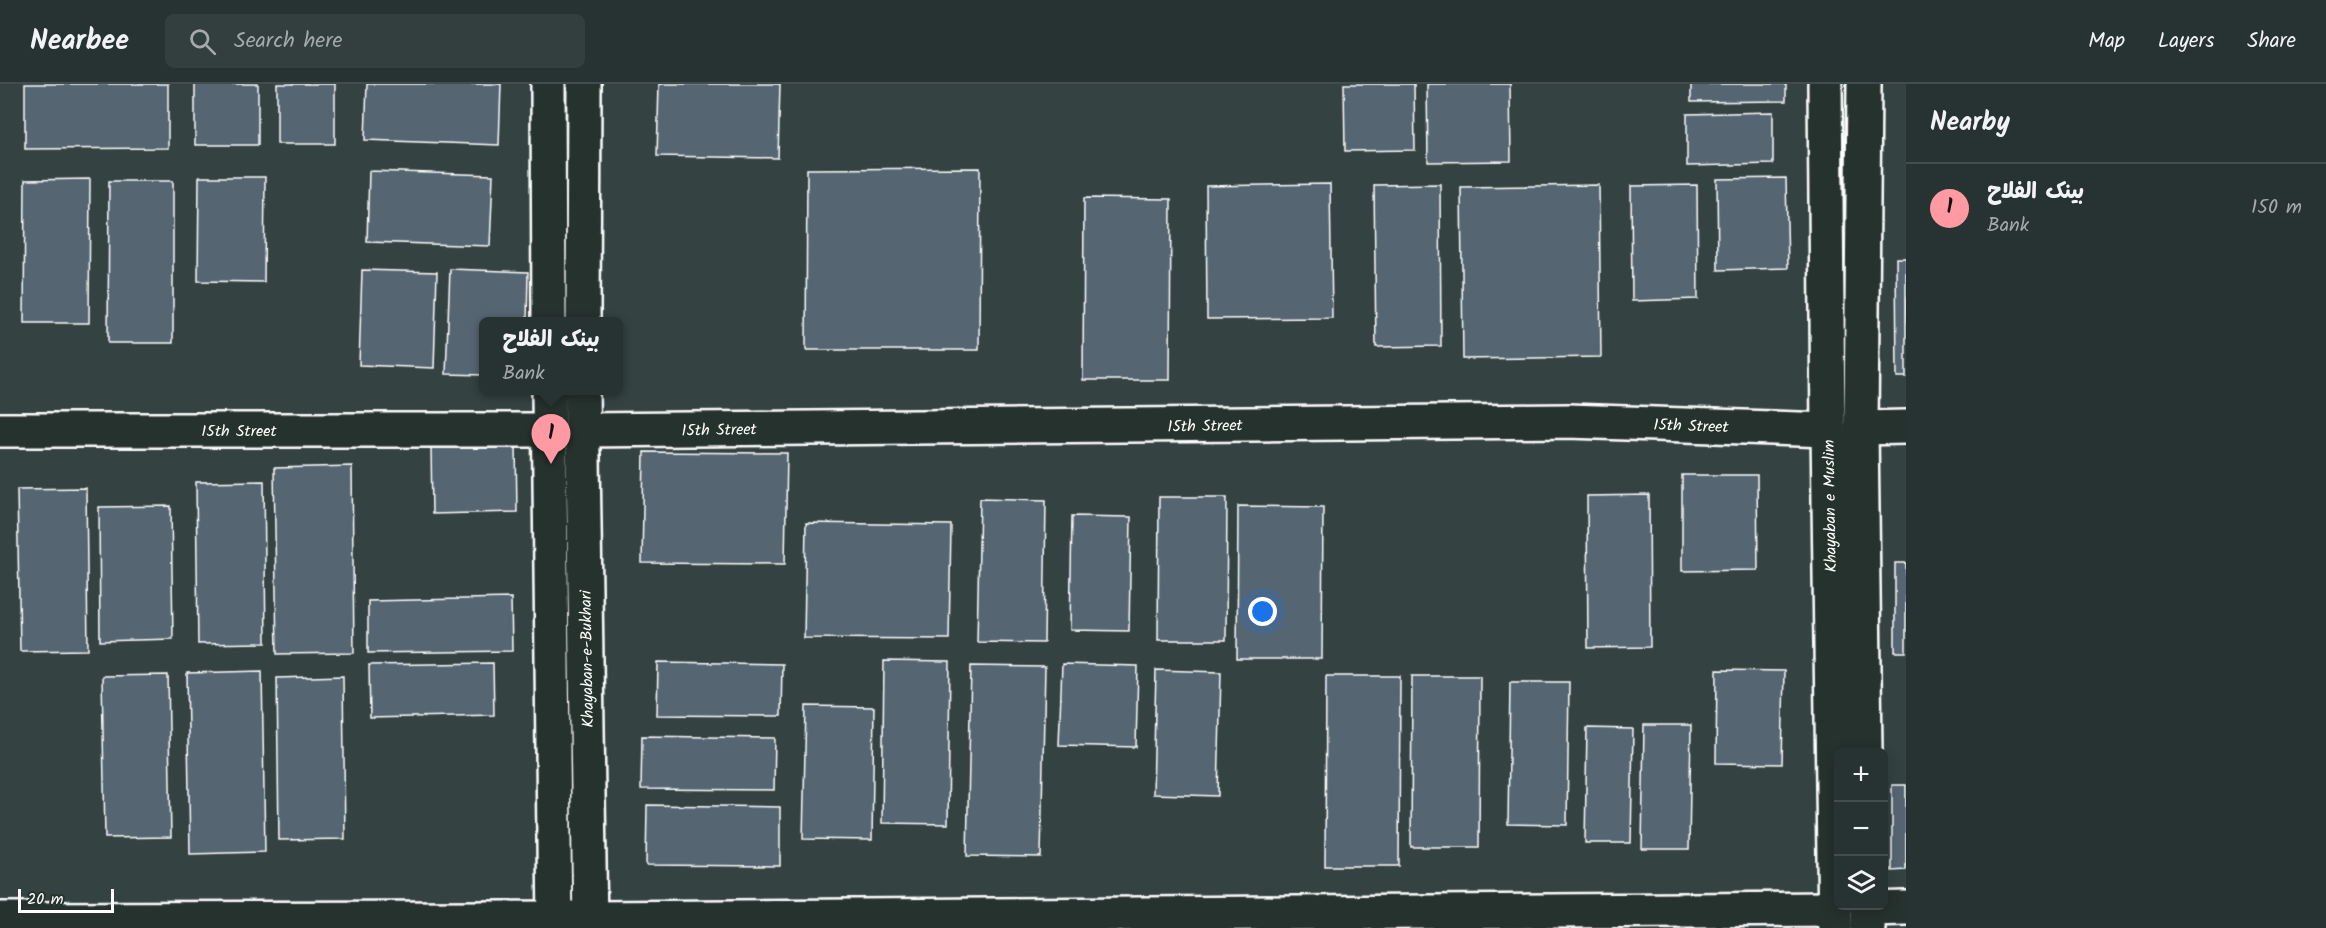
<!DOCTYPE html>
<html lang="en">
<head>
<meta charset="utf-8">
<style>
	body { margin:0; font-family:Kalam,"Playpen Sans Arabic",sans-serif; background:#333e3e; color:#f1f3f6 }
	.controls { position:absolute; right:18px; bottom:18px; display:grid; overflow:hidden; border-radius:9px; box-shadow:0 3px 15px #0003 }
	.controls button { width:54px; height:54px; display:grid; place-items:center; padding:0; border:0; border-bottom:2px solid #434d4d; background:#273232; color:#f1f3f6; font:30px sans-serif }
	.scale { position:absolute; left:18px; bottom:15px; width:96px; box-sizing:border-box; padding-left:6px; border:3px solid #fff; border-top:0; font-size:16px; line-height:21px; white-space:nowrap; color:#fff; -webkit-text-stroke:4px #26332d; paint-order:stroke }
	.you { position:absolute; left:1263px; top:528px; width:21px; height:21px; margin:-15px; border:4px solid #fff; border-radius:50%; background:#1a73e8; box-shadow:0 0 0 9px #1a73e833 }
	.badge { display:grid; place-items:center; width:39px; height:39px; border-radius:50%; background:#ff9aa2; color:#111; font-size:20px; font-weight:700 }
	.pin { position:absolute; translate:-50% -50px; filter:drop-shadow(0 2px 3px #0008) }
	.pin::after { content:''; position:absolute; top:32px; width:21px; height:18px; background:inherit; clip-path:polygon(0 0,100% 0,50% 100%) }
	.popup { position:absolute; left:479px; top:233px; width:144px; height:78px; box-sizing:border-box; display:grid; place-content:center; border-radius:9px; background:#273232; filter:drop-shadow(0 2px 4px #0005); font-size:20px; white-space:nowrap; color:#a4aaac }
	.popup b { font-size:22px; color:#f1f3f6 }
	.popup::after { content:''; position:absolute; left:50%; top:100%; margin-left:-12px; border:12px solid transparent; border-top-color:#273232 }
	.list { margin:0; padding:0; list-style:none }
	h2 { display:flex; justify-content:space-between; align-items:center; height:78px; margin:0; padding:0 24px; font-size:26px }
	h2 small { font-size:20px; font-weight:400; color:#a4aaac }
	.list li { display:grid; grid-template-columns:39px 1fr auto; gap:18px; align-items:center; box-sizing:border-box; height:90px; padding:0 24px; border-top:2px solid #434d4d }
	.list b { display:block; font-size:22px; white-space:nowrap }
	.list p { margin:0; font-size:20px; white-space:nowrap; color:#a4aaac }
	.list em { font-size:20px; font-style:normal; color:#a4aaac }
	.icon { flex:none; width:33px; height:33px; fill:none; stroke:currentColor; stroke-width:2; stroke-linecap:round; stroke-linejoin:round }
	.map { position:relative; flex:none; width:1906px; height:844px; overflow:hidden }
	header { display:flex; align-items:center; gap:36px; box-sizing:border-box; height:84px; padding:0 30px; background:#273232; border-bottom:2px solid #434d4d }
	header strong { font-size:28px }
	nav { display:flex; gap:33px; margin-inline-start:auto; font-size:21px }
	.search { width:420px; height:54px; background:#333e3e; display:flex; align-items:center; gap:15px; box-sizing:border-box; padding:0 21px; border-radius:9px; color:#a4aaac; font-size:22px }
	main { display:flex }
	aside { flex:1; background:#273232 }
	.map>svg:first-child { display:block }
</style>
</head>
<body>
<header>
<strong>Nearbee</strong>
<div class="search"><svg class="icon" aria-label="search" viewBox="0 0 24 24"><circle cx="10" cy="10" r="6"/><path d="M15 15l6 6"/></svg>Search here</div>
<nav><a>Map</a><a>Layers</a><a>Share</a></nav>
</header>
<main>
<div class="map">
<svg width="1906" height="844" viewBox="0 0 1906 844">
	<rect width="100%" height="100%" fill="#344242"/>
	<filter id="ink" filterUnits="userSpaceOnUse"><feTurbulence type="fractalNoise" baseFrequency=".0167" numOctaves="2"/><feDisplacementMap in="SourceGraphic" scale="12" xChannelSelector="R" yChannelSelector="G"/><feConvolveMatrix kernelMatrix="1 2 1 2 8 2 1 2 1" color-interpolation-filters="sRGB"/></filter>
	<g filter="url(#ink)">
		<path fill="#566572" stroke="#fff" stroke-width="1.5" d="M25 0H168V64L25 65Z
			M195 0H258V61H195Z
			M277 0H335V60H277Z
			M367 0H501L499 61 365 56Z
			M659 0H780L778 74 657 72Z
			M1344 0H1414L1415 66 1345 67Z
			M1427 0H1510L1511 77 1428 78Z
			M1691 0H1786V17L1691 18Z
			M1773 28V80L1687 82V30Z
			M980 84 979 266H806L807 85Z
			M369 87 493 91 490 162 367 158Z
			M199 93H265L264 198 198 197Z
			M1786 94 1788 184 1718 186 1717 95Z
			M90 95 89 239H24L25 96Z
			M109 97H173V259H108Z
			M1330 100 1332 234 1207 235 1206 102Z
			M1440 100 1441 262 1376 263 1374 101Z
			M1599 101 1601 273 1463 275 1461 103Z
			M1697 101 1698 215 1632 217 1631 102Z
			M1084 114 1171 115 1170 296H1083Z
			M1896 174H1906V293H1897Z
			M450 185 528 188 527 238H484V291L446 290Z
			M362 186 437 188 434 284 359 281Z
			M516 361 517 428 432 430 431 362Z
			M644 368 787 369 785 480 642 479Z
			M352 382 354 569 277 570 274 384Z
			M1682 391H1757L1758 486 1682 487Z
			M264 397 266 559 198 560 196 398Z
			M86 404 88 566 20 567 17 405Z
			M1649 411 1650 563 1588 564 1587 412Z
			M1159 413H1227L1226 556H1158Z
			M980 414 1046 416 1044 559 977 558Z
			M171 422 173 555 100 557 99 423Z
			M1238 422 1323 423 1322 575H1237Z
			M1072 432 1131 433 1129 547 1070 546Z
			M806 439 951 441 949 555 804 554Z
			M1895 479H1906V568H1895Z
			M511 514 512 567 368 569V517Z
			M884 577 950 578 948 740 882 739Z
			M658 578 782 580 781 632 657 631Z
			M493 579 494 631 370 634 369 581Z
			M1062 580 1138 582 1136 663 1059 661Z
			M971 582 1045 583 1041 773 967 772Z
			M1156 586 1221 588 1218 712 1153 710Z
			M1717 586 1784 587 1782 680 1716 679Z
			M262 587 265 768 190 770 187 589Z
			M168 591 171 753 105 754 102 592Z
			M343 592 345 755 279 756 277 594Z
			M1326 592H1400L1399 782H1325Z
			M1412 592H1480L1479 763H1411Z
			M1510 598H1569L1567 741 1508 740Z
			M806 622 874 623 872 756 803 755Z
			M1644 641H1691L1689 765H1642Z
			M1587 644 1633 645 1631 759H1585Z
			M642 652 775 654 774 706 641 705Z
			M1892 701H1906V786L1892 787Z
			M647 721 780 723V782L646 781Z"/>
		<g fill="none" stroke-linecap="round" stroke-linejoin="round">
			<g stroke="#fff" stroke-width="38">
				<path id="street" d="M1861 344 1906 343
					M0 346H549
					M582 346 1568 337 1828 346
					M1868 825 1906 824
					M0 835 590 834 1835 825"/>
			</g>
			<g stroke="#fff" stroke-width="38">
				<path id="secondary" d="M548 0 549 238
					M1825 0 1828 346 1835 844
					M1864 0 1861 344 1865 668
					M583 238 584 0
					M549 306 555 844
					M582 306 590 844
					M1868 844V822"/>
			</g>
			<use href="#street" stroke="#26332d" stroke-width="33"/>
			<use href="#secondary" stroke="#26332d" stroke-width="33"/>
		</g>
	</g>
	<g text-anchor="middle" stroke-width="4.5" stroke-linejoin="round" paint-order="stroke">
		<g font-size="16" fill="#fff" stroke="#26332d">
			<text transform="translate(1205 341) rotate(-1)" y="6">15th Street</text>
			<text transform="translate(1691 341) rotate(2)" y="6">15th Street</text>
			<text transform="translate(719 345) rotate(-1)" y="6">15th Street</text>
			<text x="239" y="352">15th Street</text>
			<text transform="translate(1829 422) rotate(-91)" y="6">Khayaban e Muslim</text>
			<text transform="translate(586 575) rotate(-91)" y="6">Khayaban-e-Bukhari</text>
		</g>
	</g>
</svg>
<div class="controls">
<button>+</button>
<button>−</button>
<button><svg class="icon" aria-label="layers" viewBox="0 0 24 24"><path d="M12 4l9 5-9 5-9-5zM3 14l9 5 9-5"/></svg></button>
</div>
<div class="scale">20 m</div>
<div class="you"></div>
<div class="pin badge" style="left:551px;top:380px">1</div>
<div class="popup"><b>بینک الفلاح</b>Bank</div>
</div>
<aside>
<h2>Nearby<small></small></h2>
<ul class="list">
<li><span class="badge">1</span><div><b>بینک الفلاح</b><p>Bank</p></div><em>150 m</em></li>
</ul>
</aside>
</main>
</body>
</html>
